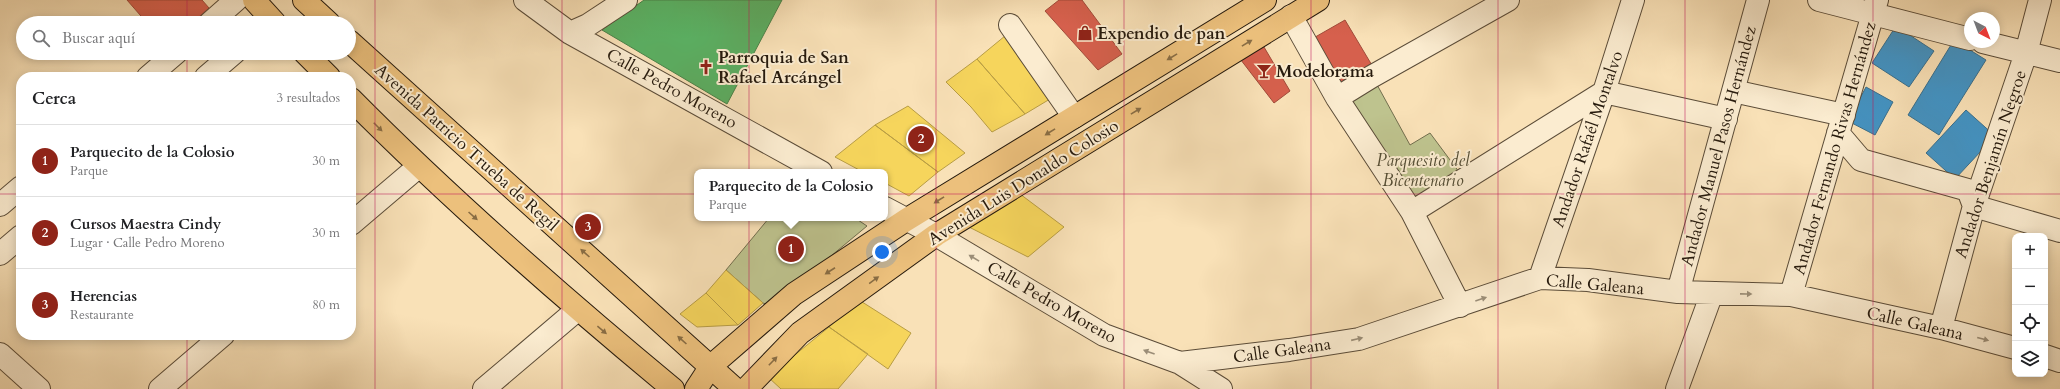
<!DOCTYPE html>
<html lang="es">
<head>
<meta charset="utf-8">
<style>
	body { margin:0; font-family:Cardo,serif; background:#f2f2f2; color:#202124 }
	.controls { position:absolute; right:12px; bottom:12px; display:grid; overflow:hidden; border-radius:8px; box-shadow:0 2px 10px #0003 }
	.controls button { width:36px; height:36px; display:grid; place-items:center; padding:0; border:0; border-bottom:1px solid #e0e0e0; background:#fff; color:#202124; font:20px sans-serif }
	.compass { position:absolute; left:1964px; top:12px; width:36px; height:36px; border-radius:50%; background:#fff; box-shadow:0 2px 10px #0003; rotate:138deg }
	.you { position:absolute; left:882px; top:252px; width:14px; height:14px; margin:-10px; border:3px solid #fff; border-radius:50%; background:#1a73e8; box-shadow:0 0 0 6px #1a73e833 }
	.badge { display:grid; place-items:center; width:26px; height:26px; border-radius:50%; background:#8f2418; color:#fff; font-size:13px; font-weight:700 }
	.pin { position:absolute; translate:-50% -50%; border:2px solid #fff; box-shadow:0 1px 4px #0006 }
	.popup { position:absolute; left:694px; top:169px; width:194px; height:52px; box-sizing:border-box; display:grid; place-content:center; border-radius:8px; background:#fff; filter:drop-shadow(0 1px 3px #0005); font-size:13px; white-space:nowrap; color:#757577 }
	.popup b { font-size:15px; color:#202124 }
	.popup::after { content:''; position:absolute; left:50%; top:100%; margin-left:-8px; border:8px solid transparent; border-top-color:#fff }
	.list { margin:0; padding:0; list-style:none }
	h2 { display:flex; justify-content:space-between; align-items:center; height:52px; margin:0; padding:0 16px; font-size:17px }
	h2 small { font-size:13px; font-weight:400; color:#757577 }
	.list li { display:grid; grid-template-columns:26px 1fr auto; gap:12px; align-items:center; box-sizing:border-box; height:72px; padding:0 16px; border-top:1px solid #e0e0e0 }
	.list b { display:block; font-size:15px; white-space:nowrap }
	.list p { margin:0; font-size:13px; white-space:nowrap; color:#757577 }
	.list em { font-size:13px; font-style:normal; color:#757577 }
	.icon { flex:none; width:22px; height:22px; fill:none; stroke:currentColor; stroke-width:2; stroke-linecap:round; stroke-linejoin:round }
	.map { position:relative; flex:none; width:2060px; height:389px; overflow:hidden }
	.search { position:absolute; background:#fff; box-shadow:0 2px 10px #0003; left:16px; top:16px; width:340px; height:44px; display:flex; align-items:center; gap:10px; box-sizing:border-box; padding:0 14px; border-radius:22px; color:#757577; font-size:15px }
	.panel { position:absolute; background:#fff; box-shadow:0 2px 10px #0003; left:16px; top:72px; width:340px; height:268px; border-radius:16px }
	.map>svg:first-child { display:block }
</style>
</head>
<body>
<div class="map">
<svg width="2060" height="389" viewBox="0 0 2060 389">
	<rect width="100%" height="100%" fill="#f9e1b7"/>
	<filter id="stains"><feTurbulence type="fractalNoise" baseFrequency=".005" numOctaves="4"/><feColorMatrix values="0 0 0 0 .2 0 0 0 0 .09 0 0 0 0 .02 0 0 0 .5 -.17"/></filter>
	<radialGradient id="worn" r=".72"><stop offset=".6" stop-color="#630" stop-opacity="0"/><stop offset="1" stop-color="#630" stop-opacity=".3"/></radialGradient>
	<path fill="#bec38e" stroke="#726e4e" d="M1375 81 1410 145 1430 133 1462 176 1415 207 1344 99Z
		M769 218H855L867 226 771 306 763 303 726 270Z"/>
	<path fill="#f6d55c" stroke="#b89d44" d="M1011 31 1055 96 1025 114 977 59Z
		M977 59 1025 114 992 132 971 107 946 82Z
		M908 106 965 153 938 172 875 125Z
		M875 125 938 172 909 196 885 183V172H863L835 157Z
		M1016 191 1064 227 1028 257 967 226Z
		M726 270 763 303 738 325 706 293Z
		M706 293 738 325 697 327 680 314Z
		M859 300 911 333 888 369 829 327Z
		M829 327 868 354 838 389H781L768 377Z"/>
	<path fill="#d6604d" stroke="#a14b3a" d="M127 0H202L209 8 192 23H147Z
		M1059 0H1082L1122 54 1098 70 1045 11Z
		M1345 20 1373 67 1344 89 1310 40Z
		M1261 42 1290 91 1274 103 1234 51Z"/>
	<path fill="#4393c3" stroke="#3a6f8c" d="M1896 26 1934 51 1909 87 1872 63Z
		M1954 40 1986 60 1939 135 1908 115Z
		M1866 87 1893 102 1875 135 1848 121Z
		M1966 110 1995 136 1955 179 1926 153Z"/>
	<path fill="#5aae61" stroke="#4a8248" d="M644 0H782L727 104 602 30Z"/>
	<g fill="none" stroke-linecap="round" stroke-linejoin="round">
		<g stroke="#5b4c38" stroke-width="24">
			<path id="minor" d="M525 0 570 33 821 172
				M1819 0 1970 39
				M1291 16 1337 98 1412 212 1460 306
				M210 23 236 0
				M1010 25 1074 117
				M570 33 588 25 626 0
				M1983 42 2060 61
				M148 77 176 53
				M206 77 234 53
				M1733 91 1844 115
				M1337 98 1371 77 1508 0
				M1838 133 1861 160 1968 190 1974 206 2060 231
				M0 205 21 187
				M885 208 936 235 1104 335 1180 363 1221 389
				M1412 212 1604 92 1726 119
				M351 224 418 167
				M0 254 21 236
				M1540 278 1604 92 1633 0
				M1678 292 1758 0
				M1791 295 1877 0
				M1941 328 1974 206 2026 53 2040 0
				M0 354 39 389
				M2045 356 2060 361
				M1180 363 1289 350 1359 339 1540 278 1588 280 1678 292 1791 295 1941 328 2015 348
				M160 389 223 335
				M484 389 577 310
				M1677 389 1712 293"/>
		</g>
		<g stroke="#261a0d" stroke-width="24">
			<path id="major" d="M254 0 275 23
				M304 0 329 23
				M349 41 735 389
				M305 53 329 77
				M351 99C453 202 562 297 673 389
				M696 389 711 366 794 294 906 220 1265 0
				M746 389 800 333 936 235 1318 0"/>
		</g>
		<use href="#minor" stroke="#fbecd0" stroke-width="22"/>
		<use href="#major" stroke="#ecc07c" stroke-width="22"/>
	</g>
	<defs><path id="oneway-solid" d="M-6-.8H1V-3.2L6.5 0L1 3.2V.8H-6Z"/></defs>
	<g fill="#896d44">
		<use href="#oneway-solid" transform="translate(1247 43) rotate(-31)"/>
		<use href="#oneway-solid" transform="translate(1172 57) rotate(149)"/>
		<use href="#oneway-solid" transform="translate(1136 111) rotate(-31)"/>
		<use href="#oneway-solid" transform="translate(378 127) rotate(45)"/>
		<use href="#oneway-solid" transform="translate(1050 132) rotate(148)"/>
		<use href="#oneway-solid" transform="translate(939 200) rotate(148)"/>
		<use href="#oneway-solid" transform="translate(473 216) rotate(42)"/>
		<use href="#oneway-solid" transform="translate(585 253) rotate(-138)"/>
		<use href="#oneway-solid" transform="translate(830 271) rotate(147)"/>
		<use href="#oneway-solid" transform="translate(874 280) rotate(-36)"/>
		<use href="#oneway-solid" transform="translate(602 330) rotate(40)"/>
		<use href="#oneway-solid" transform="translate(682 340) rotate(-138)"/>
		<use href="#oneway-solid" transform="translate(773 361) rotate(-46)"/>
	</g>
	<g fill="#9b8e78">
		<use href="#oneway-solid" transform="translate(974 258) rotate(-149)"/>
		<use href="#oneway-solid" transform="translate(1746 294) rotate(1)"/>
		<use href="#oneway-solid" transform="translate(1481 299) rotate(-19)"/>
		<use href="#oneway-solid" transform="translate(1357 339) rotate(-13)"/>
		<use href="#oneway-solid" transform="translate(1983 339) rotate(15)"/>
		<use href="#oneway-solid" transform="translate(1149 352) rotate(-160)"/>
	</g>
	<path fill="none" stroke="#c2185b" stroke-width="1" stroke-opacity="0.55" d="M187 0V23M375 0V389M562 0V389M749 0V389M936 0V389M1124 0V389M1311 0V389M1498 0V389M1685 0V389M1873 0V389M187 53V77M0 194H21M351 194H2060M187 335V389"/>
	<defs>
		<g id="shop-bare" transform="scale(1.2)"><path d="M-5-2.5h2.3a2.7 3.5 0 0 1 5.4 0H5L5.5 6h-11ZM-1.5-2.5h3a1.5 2.3 0 0 0-3 0Z" fill="#8f2418" stroke="#fbecd0" stroke-width="2.5" paint-order="stroke"/></g>
		<g id="church-bare" transform="scale(1.2)"><path d="M-1.2-6h2.4v3.5h3.3v2.4h-3.3V6h-2.4V-.1h-3.3v-2.4h3.3Z" fill="#8f2418" stroke="#fbecd0" stroke-width="2.5" paint-order="stroke"/></g>
		<g id="bar-bare" transform="scale(1.2)"><path d="M-6-5H6L.8 .8V4.5H3.5V6h-7V4.5H-.8V.8Z" fill="#8f2418" stroke="#fbecd0" stroke-width="2.5" paint-order="stroke"/></g>
	</defs>
	<g fill-rule="evenodd">
		<use href="#shop-bare" x="1085" y="33"/>
		<use href="#church-bare" x="706" y="67"/>
		<use href="#bar-bare" x="1264" y="71"/>
	</g>
	<g text-anchor="middle" stroke-width="4" stroke-linejoin="round" paint-order="stroke">
		<g font-size="17" font-weight="bold" fill="#261a0d" stroke="#fbecd0" text-anchor="start">
			<text x="1097" y="39">Expendio de pan</text>
			<text x="718" y="63">Parroquia de San<tspan x="718" dy="20">Rafael Arcángel</tspan></text>
			<text x="1276" y="77">Modelorama</text>
		</g>
		<g font-size="17" fill="#261a0d" stroke="#fbecd0">
			<text transform="translate(672 88) rotate(29)" y="6">Calle Pedro Moreno</text>
			<text transform="translate(1587 139) rotate(-71)" y="6">Andador Rafaél Montalvo</text>
			<text transform="translate(1718 146) rotate(-75)" y="6">Andador Manuel Pasos Hernández</text>
			<text transform="translate(467 147) rotate(42)" y="6">Avenida Patricio Trueba de Regil</text>
			<text transform="translate(1834 148) rotate(-74)" y="6">Andador Fernando Rivas Hernández</text>
			<text transform="translate(1990 164) rotate(-72)" y="6">Andador Benjamín Negroe</text>
			<text transform="translate(1023 182) rotate(-32)" y="6">Avenida Luis Donaldo Colosio</text>
			<text transform="translate(1595 284) rotate(5)" y="6">Calle Galeana</text>
			<text transform="translate(1052 302) rotate(30)" y="6">Calle Pedro Moreno</text>
			<text transform="translate(1915 323) rotate(13)" y="6">Calle Galeana</text>
			<text transform="translate(1282 350) rotate(-8)" y="6">Calle Galeana</text>
		</g>
		<g font-size="17" font-style="italic" fill="#544d34" stroke="#fbecd0">
			<text x="1423" y="166">Parquesito del<tspan x="1423" dy="20">Bicentenario</tspan></text>
		</g>
	</g>
	<rect width="100%" height="100%" filter="url(#stains)"/>
	<rect width="100%" height="100%" fill="url(#worn)"/>
</svg>
<div class="controls">
<button>+</button>
<button>−</button>
<button><svg class="icon" aria-label="locate" viewBox="0 0 24 24"><circle cx="12" cy="12" r="6"/><path d="M12 2v4M12 18v4M2 12h4M18 12h4"/></svg></button>
<button><svg class="icon" aria-label="layers" viewBox="0 0 24 24"><path d="M12 4l9 5-9 5-9-5zM3 14l9 5 9-5"/></svg></button>
</div>
<svg class="compass" viewBox="-18 -18 36 36"><path d="M0-13l5 13h-10z" fill="#e53935"/><path d="M0 13l5-13h-10z" fill="#757577"/></svg>
<div class="you"></div>
<div class="pin badge" style="left:791px;top:249px">1</div>
<div class="popup"><b>Parquecito de la Colosio</b>Parque</div>
<div class="pin badge" style="left:921px;top:139px">2</div>
<div class="pin badge" style="left:588px;top:227px">3</div>
<div class="search"><svg class="icon" aria-label="search" viewBox="0 0 24 24"><circle cx="10" cy="10" r="6"/><path d="M15 15l6 6"/></svg>Buscar aquí</div>
<section class="panel">
<h2>Cerca<small>3 resultados</small></h2>
<ul class="list">
<li><span class="badge">1</span><div><b>Parquecito de la Colosio</b><p>Parque</p></div><em>30 m</em></li>
<li><span class="badge">2</span><div><b>Cursos Maestra Cindy</b><p>Lugar · Calle Pedro Moreno</p></div><em>30 m</em></li>
<li><span class="badge">3</span><div><b>Herencias</b><p>Restaurante</p></div><em>80 m</em></li>
</ul>
</section>
</div>
</body>
</html>
